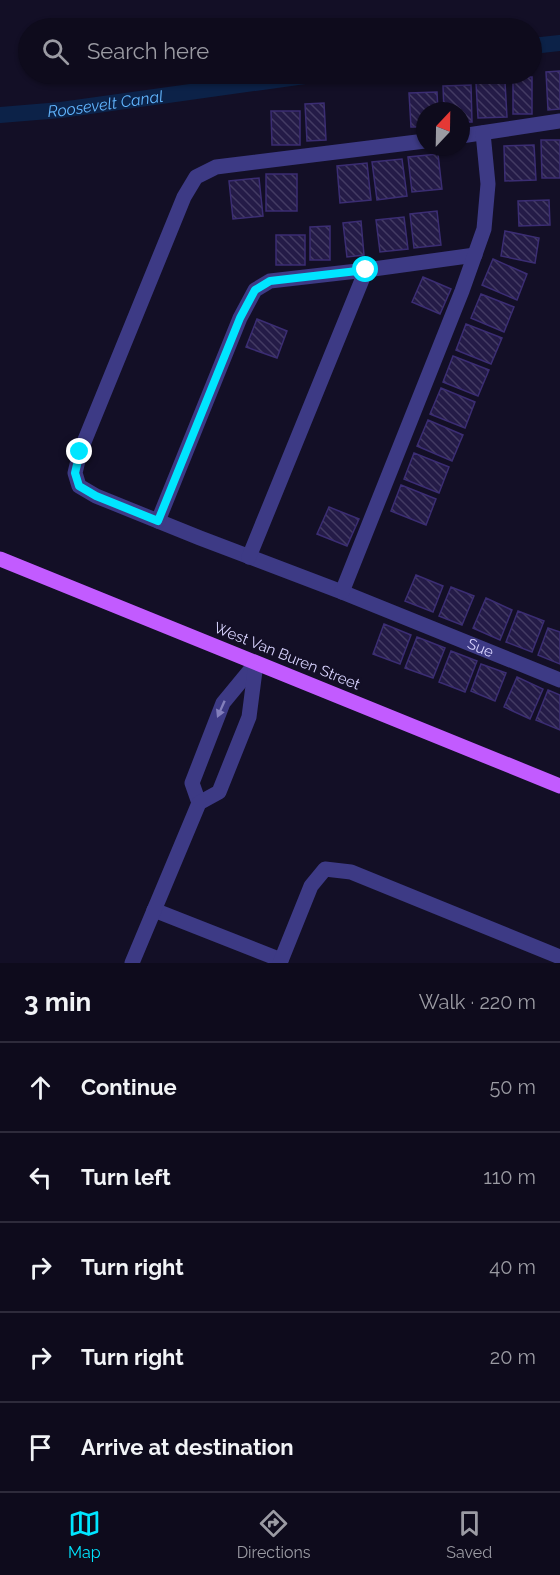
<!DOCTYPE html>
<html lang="en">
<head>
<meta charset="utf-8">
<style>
	body { margin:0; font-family:Raleway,sans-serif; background:#1c1929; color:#f1f3f6 }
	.compass { position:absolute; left:416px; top:102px; width:54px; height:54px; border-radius:50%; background:#0e0b1c; box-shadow:0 2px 4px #0004; rotate:22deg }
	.stop { position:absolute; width:18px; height:18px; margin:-14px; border:4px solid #00e5ff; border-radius:50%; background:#fff }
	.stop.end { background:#00e5ff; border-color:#fff; box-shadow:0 2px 6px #0008 }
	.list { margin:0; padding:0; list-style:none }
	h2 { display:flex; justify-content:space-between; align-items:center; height:78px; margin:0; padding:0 24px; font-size:26px }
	h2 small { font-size:20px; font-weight:400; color:#9b9ba3 }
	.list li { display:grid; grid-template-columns:39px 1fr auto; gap:18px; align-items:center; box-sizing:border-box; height:90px; padding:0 24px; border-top:2px solid #2e2b3b }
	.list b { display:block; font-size:22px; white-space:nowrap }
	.list em { font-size:20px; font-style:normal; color:#9b9ba3 }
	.icon { flex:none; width:33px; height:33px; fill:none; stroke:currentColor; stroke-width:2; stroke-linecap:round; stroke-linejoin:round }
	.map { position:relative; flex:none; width:560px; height:963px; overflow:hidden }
	.search { position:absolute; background:#0e0b1c; box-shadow:0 2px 4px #0004; left:18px; right:18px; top:18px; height:66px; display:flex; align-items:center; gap:15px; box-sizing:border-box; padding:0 21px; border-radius:33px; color:#9b9ba3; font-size:22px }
	.sheet { height:528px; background:#0e0b1c }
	nav { display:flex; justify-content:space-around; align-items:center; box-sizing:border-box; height:84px; border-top:2px solid #2e2b3b; background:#0e0b1c; font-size:16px; color:#9b9ba3 }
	nav a { display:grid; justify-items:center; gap:3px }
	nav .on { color:#00e5ff }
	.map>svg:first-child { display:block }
</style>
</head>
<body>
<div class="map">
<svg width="560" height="963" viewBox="0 0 560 963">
	<defs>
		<pattern id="building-back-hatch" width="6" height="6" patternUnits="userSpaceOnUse" patternTransform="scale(1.5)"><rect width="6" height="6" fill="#241b47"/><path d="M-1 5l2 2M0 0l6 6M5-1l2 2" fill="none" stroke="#433b63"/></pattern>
	</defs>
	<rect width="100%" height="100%" fill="#130f26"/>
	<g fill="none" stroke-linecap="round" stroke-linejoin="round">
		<g stroke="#0c2248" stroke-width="16">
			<path d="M532 46 560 43"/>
			<path id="s1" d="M0 115 61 110 319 74"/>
		</g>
	</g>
	<path fill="url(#building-back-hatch)" stroke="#3b2d73" stroke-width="1.5" d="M560 71V109L548 110 546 72Z
		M513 77H532V114H513Z
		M505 82 507 117 478 118 476 83Z
		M471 85 472 122H461V111H444L443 86Z
		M437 92 438 111H425V127H411L409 93Z
		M324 103 326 140 307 141 305 104Z
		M271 111H300V145H272Z
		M541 140H560V178H542Z
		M534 145 536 180 505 181 504 146Z
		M438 154 442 189 412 192 408 157Z
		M402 159 407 196 377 200 372 162Z
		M367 163 371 200 340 203 337 166Z
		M266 174H297V211H266Z
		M259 178 263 216 233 219 229 181Z
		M549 200 550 225 519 226 518 201Z
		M437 211 441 245 414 248 410 214Z
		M404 217 408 249 380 252 376 220Z
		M361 221 364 255 347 257 343 223Z
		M330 226V260H310V227Z
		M505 231 539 238 535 263 501 256Z
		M276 235H305V265H276Z
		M493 259 527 274 517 300 482 285Z
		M423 277 451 289 440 314 412 302Z
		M481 294 514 307 504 332 471 318Z
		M257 319 287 331 277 358 246 347Z
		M466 324 502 338 491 364 456 350Z
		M453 356 489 370 478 396 443 382Z
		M441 388 475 402 465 428 430 414Z
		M428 420 463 435 452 461 417 446Z
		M414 453 449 467 439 493 404 479Z
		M401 485 436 499 426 525 391 511Z
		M329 507 359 519 347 546 317 534Z
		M416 575 443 586 433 612 405 601Z
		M451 587 474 596 462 625 439 616Z
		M486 598 512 610 500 640 473 628Z
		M518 611 544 621 532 652 506 642Z
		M384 624 411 635 400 664 373 654Z
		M548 628 560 632V664L538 655Z
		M417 637 445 648 433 678 405 668Z
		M451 651 477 661 465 692 439 682Z
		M481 664 506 673 495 701 471 691Z
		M517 677 543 689 530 719 504 707Z
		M548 690 560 695V730L536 720Z"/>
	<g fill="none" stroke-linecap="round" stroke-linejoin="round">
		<g stroke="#3d3a85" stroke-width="15">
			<path d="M461 136 560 121"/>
			<path id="s2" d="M425 141 216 167 196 177 184 197 80 452 75 473 79 486 96 496 200 538 342 592 560 680"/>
			<path d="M158 521 240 318 255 290 270 281 366 270 475 255"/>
			<path d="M249 557 366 270"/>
			<path d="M342 592 462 291 484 229 488 184 483 133"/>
			<path d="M199 803 192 783 223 703 256 663"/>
			<path d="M154 910 281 960"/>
			<path d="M132 963 199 803 219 792 249 717 256 663"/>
			<path d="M280 963 311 886 325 869 351 872 560 957"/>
		</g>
		<path stroke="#c25bff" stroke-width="15" d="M0 559 560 786"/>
	</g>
	<defs><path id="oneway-solid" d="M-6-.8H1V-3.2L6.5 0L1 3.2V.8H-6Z" transform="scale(1.5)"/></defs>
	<use fill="#837fbc" href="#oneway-solid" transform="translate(221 709) rotate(114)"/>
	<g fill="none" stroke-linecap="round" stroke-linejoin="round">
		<path stroke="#00e5ff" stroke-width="8" d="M80 452 75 473 79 486 96 496 158 521 240 318 255 290 270 281 366 270"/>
	</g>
	<g text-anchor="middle" stroke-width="5" stroke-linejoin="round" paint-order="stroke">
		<g font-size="15" fill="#d9d4ff" stroke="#130f26">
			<text dy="5" stroke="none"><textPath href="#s2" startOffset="1000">Sue</textPath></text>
			<text transform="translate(287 656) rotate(22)" y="5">West Van Buren Street</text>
		</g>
		<g font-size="16" font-style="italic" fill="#62b6ff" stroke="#130f26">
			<text dy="6" stroke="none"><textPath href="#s1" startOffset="106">Roosevelt Canal</textPath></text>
		</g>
	</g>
</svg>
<svg class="compass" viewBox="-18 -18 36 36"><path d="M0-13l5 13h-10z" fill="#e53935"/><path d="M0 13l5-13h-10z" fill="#9b9ba3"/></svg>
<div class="stop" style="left:366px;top:270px"></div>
<div class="stop end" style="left:80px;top:452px"></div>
<div class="search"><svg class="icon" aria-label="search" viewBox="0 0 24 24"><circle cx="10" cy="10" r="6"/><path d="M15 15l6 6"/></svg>Search here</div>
</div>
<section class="sheet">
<h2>3 min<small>Walk · 220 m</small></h2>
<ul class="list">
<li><svg class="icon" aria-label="ahead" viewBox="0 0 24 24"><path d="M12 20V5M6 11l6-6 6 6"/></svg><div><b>Continue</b></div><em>50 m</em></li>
<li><svg class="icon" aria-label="left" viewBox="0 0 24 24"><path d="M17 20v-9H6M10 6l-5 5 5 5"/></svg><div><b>Turn left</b></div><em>110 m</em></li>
<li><svg class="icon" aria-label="right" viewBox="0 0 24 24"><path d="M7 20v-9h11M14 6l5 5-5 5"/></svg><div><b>Turn right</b></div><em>40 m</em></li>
<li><svg class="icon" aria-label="right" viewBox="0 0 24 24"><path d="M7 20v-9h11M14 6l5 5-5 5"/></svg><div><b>Turn right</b></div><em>20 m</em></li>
<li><svg class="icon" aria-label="arrive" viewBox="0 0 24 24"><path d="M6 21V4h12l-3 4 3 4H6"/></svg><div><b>Arrive at destination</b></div></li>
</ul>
</section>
<nav>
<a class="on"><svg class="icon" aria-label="map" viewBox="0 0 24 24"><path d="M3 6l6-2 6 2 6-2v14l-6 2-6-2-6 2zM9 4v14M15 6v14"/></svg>Map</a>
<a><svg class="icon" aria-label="directions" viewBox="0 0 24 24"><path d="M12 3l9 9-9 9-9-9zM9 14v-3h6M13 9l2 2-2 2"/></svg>Directions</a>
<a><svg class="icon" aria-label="saved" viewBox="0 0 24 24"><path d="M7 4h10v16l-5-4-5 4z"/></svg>Saved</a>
</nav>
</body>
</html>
